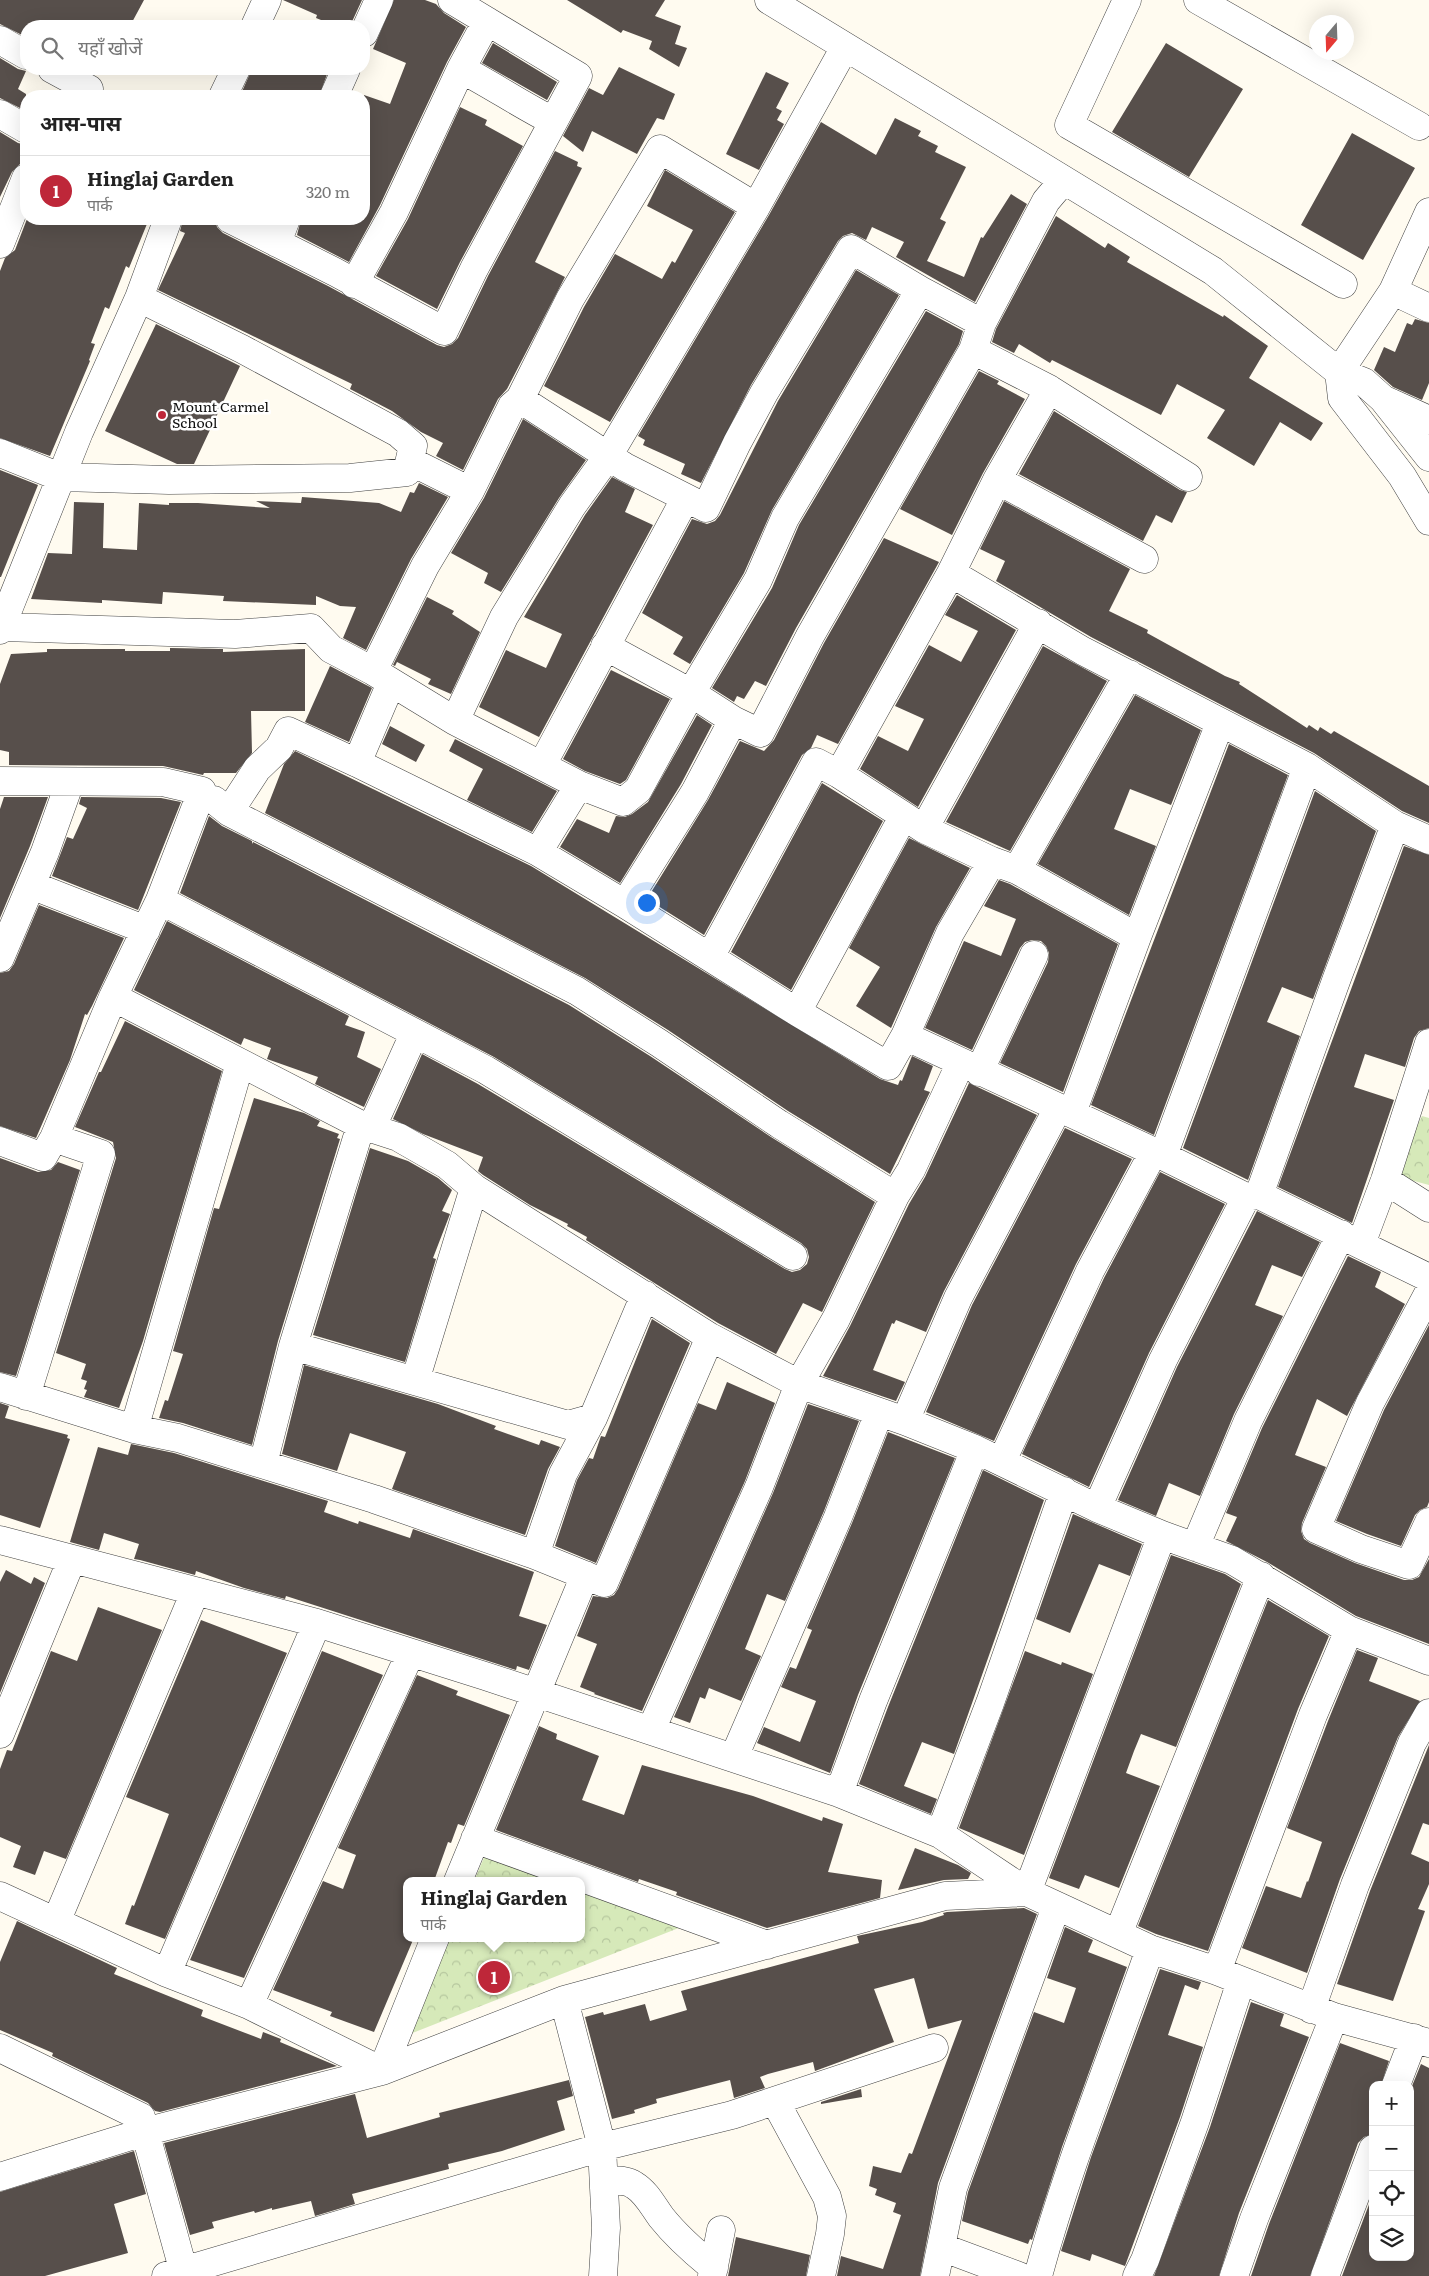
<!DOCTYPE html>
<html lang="hi">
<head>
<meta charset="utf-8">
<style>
	body { margin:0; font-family:Literata,"Noto Sans Devanagari",serif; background:#f6f6f6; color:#222 }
	.controls { position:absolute; right:15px; bottom:15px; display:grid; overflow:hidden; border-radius:10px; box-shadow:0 5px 20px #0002 }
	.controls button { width:45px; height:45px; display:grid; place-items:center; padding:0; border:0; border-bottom:1px solid #e0e0e0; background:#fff; color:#222; font:25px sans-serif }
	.compass { position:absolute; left:1309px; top:15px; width:45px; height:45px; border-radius:50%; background:#fff; box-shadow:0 5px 20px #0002; rotate:199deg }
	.you { position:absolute; left:646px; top:902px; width:18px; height:18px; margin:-12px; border:4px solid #fff; border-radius:50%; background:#1a73e8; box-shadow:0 0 0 8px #1a73e833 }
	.badge { display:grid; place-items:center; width:32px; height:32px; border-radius:50%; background:#be2739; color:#fff; font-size:16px; font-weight:700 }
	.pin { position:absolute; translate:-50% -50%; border:2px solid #fff; box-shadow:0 1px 5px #0006 }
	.popup { position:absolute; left:403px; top:1877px; width:182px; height:65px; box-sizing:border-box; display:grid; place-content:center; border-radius:10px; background:#fff; filter:drop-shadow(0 1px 4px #0005); font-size:16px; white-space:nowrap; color:#767676 }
	.popup b { font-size:19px; color:#222 }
	.popup::after { content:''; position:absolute; left:50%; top:100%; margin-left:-10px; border:10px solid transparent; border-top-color:#fff }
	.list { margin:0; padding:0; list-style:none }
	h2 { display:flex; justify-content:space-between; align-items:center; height:65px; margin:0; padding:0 20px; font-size:21px }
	h2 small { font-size:16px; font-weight:400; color:#767676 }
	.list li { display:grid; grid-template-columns:32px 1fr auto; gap:15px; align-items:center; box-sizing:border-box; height:70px; padding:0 20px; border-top:1px solid #e0e0e0 }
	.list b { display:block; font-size:19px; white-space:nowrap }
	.list p { margin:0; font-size:16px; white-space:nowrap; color:#767676 }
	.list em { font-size:16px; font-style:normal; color:#767676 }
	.icon { flex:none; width:28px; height:28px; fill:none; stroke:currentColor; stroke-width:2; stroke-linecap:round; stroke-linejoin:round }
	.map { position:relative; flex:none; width:1429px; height:2276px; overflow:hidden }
	.search { position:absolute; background:#fff; box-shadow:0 5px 20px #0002; left:20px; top:20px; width:350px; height:55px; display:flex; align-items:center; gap:12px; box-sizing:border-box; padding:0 18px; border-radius:20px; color:#767676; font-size:19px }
	.panel { position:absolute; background:#fff; box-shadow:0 5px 20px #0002; left:20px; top:90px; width:350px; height:135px; border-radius:20px }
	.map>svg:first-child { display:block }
</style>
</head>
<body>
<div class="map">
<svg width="1429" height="2276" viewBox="0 0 1429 2276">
	<defs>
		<pattern id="park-crowns" width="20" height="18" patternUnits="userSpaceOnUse" patternTransform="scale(1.25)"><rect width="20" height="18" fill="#d6e9b9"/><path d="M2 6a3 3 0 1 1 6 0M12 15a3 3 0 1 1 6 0" fill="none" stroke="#b6c79e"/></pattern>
	</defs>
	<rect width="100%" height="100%" fill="#fffbf0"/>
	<path fill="url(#park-crowns)" d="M1422 1116 1429 1118V1185L1392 1175Z
		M489 1846 699 1920 410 2034 450 1938H582V1881H474Z"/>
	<path fill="#574f4b" d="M0 0H144L130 26H26V37L0 24Z
		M283 0H362L350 26H336L316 18 317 15Z
		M394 0H425L436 4 444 13 466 27 447 62 380 205 349 262 297 235 301 219H364V95L390 104 406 63 373 49Z
		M567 0H665L655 16 681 26 675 44 687 48 679 67 649 49 652 41 623 30 621 33Z
		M493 43 557 82 547 100 482 63Z
		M1166 43 1243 89 1189 177 1112 132Z
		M0 58 18 69 26 71 18 89 26 94V111L0 98Z
		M619 67 675 94 664 120 657 118 637 154 592 131 583 152 563 136 589 88 603 95Z
		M252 69H329L319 96H240Z
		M766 72 789 83 776 108 782 111 777 120 784 124 759 170 726 154Z
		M460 107 487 120 485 125 523 146 460 262 437 309 376 276 408 219Z
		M895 118 921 131 918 136 938 146 935 152 966 167 940 219 946 222 927 261 964 277 981 237 983 238 1011 194 1027 204 975 302 896 257 904 242 872 227 866 240 852 233 843 236 838 241 751 385 701 483 681 474 685 464 643 445 645 440 638 436 769 215 821 122 876 155Z
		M0 132 18 143 26 145V154L20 164 12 172 0 197Z
		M1352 133 1415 168 1363 260 1301 225Z
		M555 151 578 162 577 166 582 168 535 262 565 277 507 389 498 399 463 470 436 456 443 443 421 432 392 411 350 389 352 384 158 290 185 233 180 231 183 219H215L217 227 223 233 328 286 437 345 444 347 452 344 458 338 488 276Z
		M665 170 735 212 610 422 544 386 584 307 615 254 662 279 672 261 675 263 693 230 647 206Z
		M1056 216 1105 248 1108 243 1130 257 1127 262 1223 317 1224 315 1268 346 1249 378 1323 423 1311 441 1280 422 1254 466 1207 438 1225 410 1177 384 1161 415 1052 360 1050 363 1019 344 1014 353 992 342 996 329Z
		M27 219H149L129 268 126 266 109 309 105 307 91 343 95 344 89 360 90 361 50 456 0 438V271L5 258 15 250Z
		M856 270 899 295 772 510 744 573 690 664 673 654 683 637 642 613 692 519 707 524 715 521 720 515 778 401Z
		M926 311 963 331 959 344 796 628 766 686 755 681 744 699 737 696 734 702 712 688 772 588 799 525Z
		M1415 319 1429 323V383L1422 400 1393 387 1374 370 1384 347 1395 352 1407 323 1412 325Z
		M156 324 240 366 194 464H177L105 431Z
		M979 371 999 381 997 384 1025 399 983 473 952 535 900 509Z
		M1054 411 1180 490 1187 492 1172 523 1156 515 1143 541 1019 474Z
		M523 419 586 460 559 498 501 592 484 583 488 573 451 553 484 498Z
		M0 470 38 485 1 577H0Z
		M612 477 635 489 625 512 653 525 539 737 479 707 506 650 546 668 562 634 524 617 585 515Z
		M419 483 448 497 411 559 366 650 343 638 356 607 340 606 316 596V605L223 601 224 596 163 592 162 604 102 600V603L31 599 48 553 72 554 74 502 104 503 103 548 137 550 139 503 169 505V503H198L270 508 256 501 301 503 302 497 379 503 401 512 410 492 414 493Z
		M1004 501 1130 569 1109 611 1148 630 1147 633 1225 676 1240 682 1239 684 1307 728 1309 725 1318 731 1320 727 1331 734 1334 731 1429 786V823L1402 811 1314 753 1091 637 996 581 1005 561 980 549Z
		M884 538 939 562 838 744 817 735 811 748 802 755 704 935 647 899 708 800 740 741 764 751 774 740 824 643Z
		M957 595 1016 630 918 807 860 769 878 736 908 751 924 719 895 706 929 645 961 662 978 631 945 615Z
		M427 597 454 611 452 614 480 632 451 694 428 684 431 679 397 662 395 666 393 665Z
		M1043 646 1107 681 1010 851 946 822Z
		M170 648 223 649V652L305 649V711H251L252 753 236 773H204L203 775 163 766 9 765V752L0 750V684L11 654 47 652V649H125V651H170Z
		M330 666 372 688 349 742 305 722Z
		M611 670 670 699 626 780 620 784 585 771 563 759Z
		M1135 695 1201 730 1171 805 1130 789 1114 829 1156 846 1129 915 1038 864Z
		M697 715 712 725 681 784 620 883 560 847 577 819 609 833 616 816 625 817 632 814 648 802Z
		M390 726 425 745 416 762 382 744Z
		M455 739 557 791 532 832 467 800 483 769 449 751Z
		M1229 744 1288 775 1154 1135 1091 1105Z
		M295 751 531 866 880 1079 898 1085 900 1080 902 1081 912 1056 933 1066 924 1090 930 1092 890 1174 788 1111 668 1030 585 978 265 813 284 764Z
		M822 783 883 821 791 990 731 952Z
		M1315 791 1376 831 1313 999 1282 987 1267 1022 1300 1036 1248 1180 1183 1148Z
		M4 797H48L30 846 0 918V809Z
		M81 797 161 798 181 802 138 910 52 876 67 837 73 839 87 808 79 804Z
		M209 816 222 826 252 841V844L253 842 569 1005 650 1056 771 1137 875 1202 822 1312 803 1303 776 1354 718 1323 586 1240 587 1237 567 1226 568 1224 530 1205 483 1175 478 1171 483 1157 423 1134 393 1119 422 1054 478 1084 785 1269 792 1272 800 1270 807 1264 809 1257 807 1249 801 1243 494 1057 180 893Z
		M909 838 970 868 936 927 891 1028 856 1006 880 967 849 948Z
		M1404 846 1429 855V1028L1419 1031 1414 1038 1405 1067 1365 1054 1354 1087 1394 1100 1352 1223 1278 1187Z
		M999 880 1010 884 1118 944 1063 1092 1000 1063 1048 962 1049 953 1046 946 1041 941 1032 940 1025 942 1020 948 972 1050 925 1028 964 941 1001 956 1016 919 984 906Z
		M39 905 124 938 92 1006 87 1015 85 1014 70 1060 36 1138 0 1126V973L9 971 14 964Z
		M167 921 349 1016 345 1025 365 1032 357 1057 381 1069 364 1107 315 1084 318 1077 267 1059 271 1048 244 1038 241 1045 134 990Z
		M125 1021 222 1071 143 1341 119 1408 84 1397 87 1390 84 1389 87 1381 81 1379 86 1364 56 1353 116 1158 113 1142 75 1127 99 1072H101Z
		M969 1083 1037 1115 944 1291 926 1332 896 1320 894 1324 892 1323 873 1370 905 1382 896 1401 823 1376 850 1326 909 1204 925 1177Z
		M254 1098 304 1113 320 1121 317 1126 339 1134 337 1138 340 1139 278 1341 252 1445 183 1423 159 1418 165 1400 168 1401 183 1354 173 1351 214 1208 219 1209Z
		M1065 1128 1132 1159 1076 1264 994 1441 926 1412 972 1305Z
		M370 1148 408 1161 438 1178 452 1190 442 1211 450 1214 433 1258 436 1259 405 1362 313 1335Z
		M0 1158 38 1172 51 1170 58 1162 80 1170 16 1376 0 1372Z
		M1160 1172 1225 1204 1149 1353 1089 1487 1022 1454 1104 1278Z
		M1257 1211 1320 1242 1302 1277 1272 1265 1255 1305 1283 1316 1234 1414 1200 1496 1169 1483 1156 1516 1118 1500 1177 1367Z
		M1348 1256 1381 1272 1375 1287 1405 1304 1347 1416 1317 1399 1295 1455 1326 1467 1302 1523 1301 1531 1304 1539 1310 1543 1355 1563 1404 1580H1412L1419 1577 1429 1559V1644L1356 1616 1267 1562 1226 1541 1237 1517 1226 1513 1262 1428Z
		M652 1319 690 1343 596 1563 555 1546 577 1480 589 1458 593 1459 601 1436 605 1437Z
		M1429 1325V1502L1427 1507 1420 1510 1415 1515 1401 1546 1367 1534 1336 1521 1384 1410Z
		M304 1365 438 1404 496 1426 494 1429 539 1445 541 1440 560 1447 548 1469 525 1535 392 1489 406 1452 350 1433 337 1471 282 1454Z
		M727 1382 775 1403 745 1481 642 1711 594 1694 595 1693 580 1687 597 1644 577 1636 593 1596 607 1598 614 1595 618 1589 698 1403 716 1410Z
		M0 1403 9 1406 5 1418 68 1435 67 1438 70 1439 40 1528 0 1515Z
		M808 1404 859 1421 824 1511 785 1601 767 1594 745 1649 761 1656 741 1701 709 1688 705 1699 700 1697 690 1723 674 1717 773 1493Z
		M888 1432 955 1458 858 1695 830 1773 757 1743 764 1727 800 1742 816 1701 781 1687 790 1667 796 1669 812 1630 807 1628 852 1523Z
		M131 1444 174 1453 328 1501 324 1512 358 1524 359 1521 410 1538 413 1529 534 1572 519 1616 547 1625 529 1670 517 1666 516 1670 286 1596 285 1599 244 1588 196 1571 195 1575 140 1560 134 1559 139 1544 104 1533 99 1550 70 1542 98 1447 128 1455Z
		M983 1470 1044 1500 954 1754 922 1742 904 1786 937 1799 931 1814 859 1784 888 1707Z
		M1073 1514 1142 1544 1130 1576 1099 1564 1070 1633 1036 1619Z
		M1171 1555 1225 1574 1241 1584 1176 1747 1141 1734 1134 1751 1126 1773 1160 1786 1119 1888 1085 1875 1079 1889 1049 1878Z
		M6 1570 31 1584 34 1577 45 1583 0 1693V1582Z
		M1268 1600 1329 1636 1298 1709 1208 1951 1156 1934 1138 1926Z
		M98 1607 162 1630 66 1859 44 1851 35 1875 13 1867 21 1846 0 1837V1769L7 1750 12 1751 51 1651 77 1661Z
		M201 1620 287 1653 165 1939 125 1924 132 1905 134 1906 169 1814 126 1797Z
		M1357 1650 1378 1658 1369 1681 1420 1701 1398 1737 1340 1879 1307 1973 1242 1948 1266 1886 1301 1898 1307 1881 1308 1882 1322 1842 1287 1828 1328 1721Z
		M322 1651 383 1675 244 1978 190 1960Z
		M1025 1651 1061 1665 1062 1662 1093 1674 1024 1855 959 1828Z
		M417 1675 458 1691 456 1695 510 1715 464 1826 458 1824 451 1843 448 1842 434 1881H406V1938L413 1940 374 2032 330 2016 332 2012 273 1990 323 1881 343 1889 356 1855 338 1848Z
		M539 1726 557 1734 556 1739 599 1756 582 1800 624 1815 642 1765 753 1796 822 1821 823 1817 843 1824 828 1872 882 1880 880 1898 767 1928 676 1895 677 1892 639 1879 638 1882 496 1830Z
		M1429 1745V1825L1423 1823 1411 1854 1429 1862V1884L1418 1909 1425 1911 1393 2001 1337 1984 1370 1891Z
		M915 1848 958 1865 971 1873 968 1879 944 1880 898 1890Z
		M1024 1908 1037 1914 938 2183 920 2276H837L841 2256 883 2269 901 2215 893 2212 896 2203 875 2195 877 2189 869 2186 873 2166 901 2173 909 2153 912 2154 962 2020 928 2029 914 1978 874 1989 894 2042 815 2071 813 2062 768 2074 760 2077 765 2088 734 2098 730 2080 656 2099 657 2103 634 2110 635 2113 612 2119 585 2017 603 2012 604 2015 645 2004 650 2021 687 2010 681 1991 859 1943 857 1936 922 1922 944 1915 943 1913 947 1912Z
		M17 1921 117 1968 114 1974 203 2010 201 2016 261 2039 263 2032 281 2039 280 2042 337 2066 160 2112 155 2111 148 2103 52 2056 53 2053 0 2030V1962Z
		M1065 1927 1093 1940 1088 1952 1127 1967 1062 2147 1032 2240 1030 2239 1028 2244 962 2221 968 2192 1034 2012 1064 2023 1076 1988 1047 1978Z
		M1160 1969 1201 1982 1198 1990 1185 1985 1168 2035 1203 2047 1180 2117 1125 2266 1092 2254 1090 2261 1061 2251 1091 2157Z
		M1251 2002 1284 2014 1280 2026 1309 2037 1239 2213 1219 2276H1154L1210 2127Z
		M1340 2043 1389 2061 1381 2085H1373V2134L1364 2137 1358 2143 1310 2276H1251L1269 2224Z
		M1421 2064 1429 2068V2276H1342L1373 2194V2257H1410V2091Z
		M569 2080 573 2096 557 2101 565 2130 502 2151 448 2164 449 2169 352 2194 355 2204 315 2216 311 2201 272 2210V2208L255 2213 254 2211 212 2222 214 2228 190 2235 164 2143 355 2094 367 2138 440 2117 439 2113Z
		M861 2089 862 2097 821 2104V2102Z
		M134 2151 146 2194 114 2204 128 2253 45 2276H0V2192Z
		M736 2237 810 2255 806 2276H728Z"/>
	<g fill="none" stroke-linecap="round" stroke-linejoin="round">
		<g stroke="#414141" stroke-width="29">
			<path id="minor" d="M769 0 1213 271 1339 372 1364 382 1383 399 1429 457
				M1127 0 1069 125 1343 284
				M1198 0 1419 126
				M255 26 267 0
				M364 33 379 0
				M0 40 26 55
				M52 69 89 89
				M461 69C492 85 521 105 553 121
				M223 96 236 69
				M334 96 346 69
				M0 114 26 129
				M1429 212 1393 291 1339 372 1342 398 1402 476 1429 521
				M230 219 335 272 444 331 474 269 578 76 452 0
				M277 243 286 219
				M0 244 26 178
				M354 284 394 212 461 69 487 21
				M1393 291 1429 308
				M973 350 1049 389 1188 477
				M520 399 625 467 706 508 737 443 764 393 851 249 920 290
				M1387 401 1429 420
				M0 453 60 477 169 480 350 478 407 472 413 446 398 433 242 349 139 298
				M410 461 470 491
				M997 480 1144 559
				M951 573 1083 651 1307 767 1395 825 1429 840
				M2 627 235 634 311 628 331 649 373 671 455 721 579 785 623 802 638 790 691 693 758 580 785 518 920 290 982 323
				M0 630 79 432 139 298 168 219
				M605 646 691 693 733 720 760 733 810 636 973 350 982 323 1046 201 1063 181
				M373 671 425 566 470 491 512 406 520 399 570 299 660 149 756 207
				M455 721 504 617 572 506 608 456 756 207 845 47
				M357 763 391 683
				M542 765 685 499
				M839 774 951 573 997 480 1049 389
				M0 781 163 782 202 791 160 900 113 997 54 1138 101 1154 26 1396
				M214 800 229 812 577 991 659 1043 779 1124 895 1196
				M229 812 257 769 279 748 288 731 357 763 538 852 625 904 797 1012 888 1066 905 1036 950 933 992 861
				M924 829 1038 623
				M538 852 579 785
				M1017 870 1129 674
				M31 885 146 930
				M160 900 486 1070 793 1256
				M625 904 695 792 733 720
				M710 957 816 762 839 774 924 829 992 861 1017 870 1137 937
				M0 958 45 852 70 782
				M113 997 361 1125 398 1137 447 1165 474 1188 710 1337 799 1384 905 1421 975 1449 1097 1508 1162 1535 1232 1560 1349 1630 1429 1661
				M797 1012 903 817
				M905 1036 1163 1156 1246 1197 1259 1195 1429 1278
				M979 1072 1034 955
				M1072 1113 1137 937 1220 723
				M371 1129 414 1034
				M0 1141 43 1157 54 1138
				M1163 1156 1307 767
				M1385 1180 1429 1208
				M1259 1195 1337 978 1395 825
				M1361 1244 1385 1180 1429 1043
				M1429 1292 1370 1403 1316 1529 1361 1549 1409 1565 1429 1522
				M293 1346 568 1425 593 1418
				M415 1381 474 1188
				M0 1387 134 1429 178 1438 374 1499 535 1555 604 1583 710 1337
				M905 1421 958 1298 1058 1108
				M134 1429 240 1063
				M1002 1461 1090 1271 1153 1153
				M263 1464 293 1346 361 1125
				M1097 1508 1163 1360 1246 1197
				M0 1540 317 1623 485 1676 839 1793 940 1834 1027 1892 1150 1949 1217 1971 1334 2017 1429 2043
				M1195 1547 1248 1421 1341 1234
				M535 1555 563 1474 593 1418 645 1295
				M410 1654 249 2005 382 2071 435 1938
				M651 1730 759 1487 799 1384 836 1319 895 1196 911 1170 961 1062
				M0 1734 72 1559
				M734 1757 838 1517 879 1413
				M839 1793 873 1701 975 1449
				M940 1834 990 1703 1064 1491
				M475 1839 767 1945
				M458 1881 585 1575
				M0 1896 167 1973
				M56 1922 195 1592
				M1118 1934 1261 1576
				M1217 1971 1313 1715 1349 1630
				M564 2000 602 2147 606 2228 603 2276
				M249 2005 167 1973 317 1623
				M1311 2009 1355 1885 1412 1743 1429 1713
				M0 2048 141 2117 185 2276
				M1396 2085 1414 2038
				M775 2101 827 2197 832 2216 830 2234 821 2276
				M0 2177 144 2132 382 2071 564 2000 945 1896 1027 1892 1162 1535
				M604 2180C614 2181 625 2179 634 2185 646 2192 653 2206 661 2217 677 2237 694 2252 714 2268
				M941 2247 1019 2276
				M166 2276 602 2147 732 2115 934 2048
				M712 2276 721 2230
				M935 2276 953 2188 1056 1907
				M1038 2276C1068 2164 1112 2058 1150 1949
				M1137 2276 1145 2260 1195 2122 1241 1981
				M1234 2276 1254 2219 1334 2017
				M1325 2276 1373 2149"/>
		</g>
		<use href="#minor" stroke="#fff" stroke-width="28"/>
	</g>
	<circle fill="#be2739" stroke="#fff" stroke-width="2" cx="162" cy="415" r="5"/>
	<g text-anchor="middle" stroke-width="5" stroke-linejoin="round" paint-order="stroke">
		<g font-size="14" fill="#0e0e0e" stroke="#fff" text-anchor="start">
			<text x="172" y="412">Mount Carmel<tspan x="172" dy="16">School</tspan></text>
		</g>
	</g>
</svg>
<div class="controls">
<button>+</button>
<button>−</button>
<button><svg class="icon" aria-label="locate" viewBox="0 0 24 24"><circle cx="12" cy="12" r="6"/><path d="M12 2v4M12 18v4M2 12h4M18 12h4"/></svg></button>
<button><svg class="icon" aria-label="layers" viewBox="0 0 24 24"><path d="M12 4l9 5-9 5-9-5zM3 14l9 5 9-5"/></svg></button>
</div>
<svg class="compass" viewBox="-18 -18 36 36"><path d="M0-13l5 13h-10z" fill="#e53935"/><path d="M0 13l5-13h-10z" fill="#767676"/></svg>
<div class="you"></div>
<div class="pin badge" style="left:494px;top:1977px">1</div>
<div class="popup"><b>Hinglaj Garden</b>पार्क</div>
<div class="search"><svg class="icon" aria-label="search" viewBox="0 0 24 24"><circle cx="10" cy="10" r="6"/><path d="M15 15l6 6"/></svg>यहाँ खोजें</div>
<section class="panel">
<h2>आस-पास<small></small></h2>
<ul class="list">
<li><span class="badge">1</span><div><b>Hinglaj Garden</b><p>पार्क</p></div><em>320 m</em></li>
</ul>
</section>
</div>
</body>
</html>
